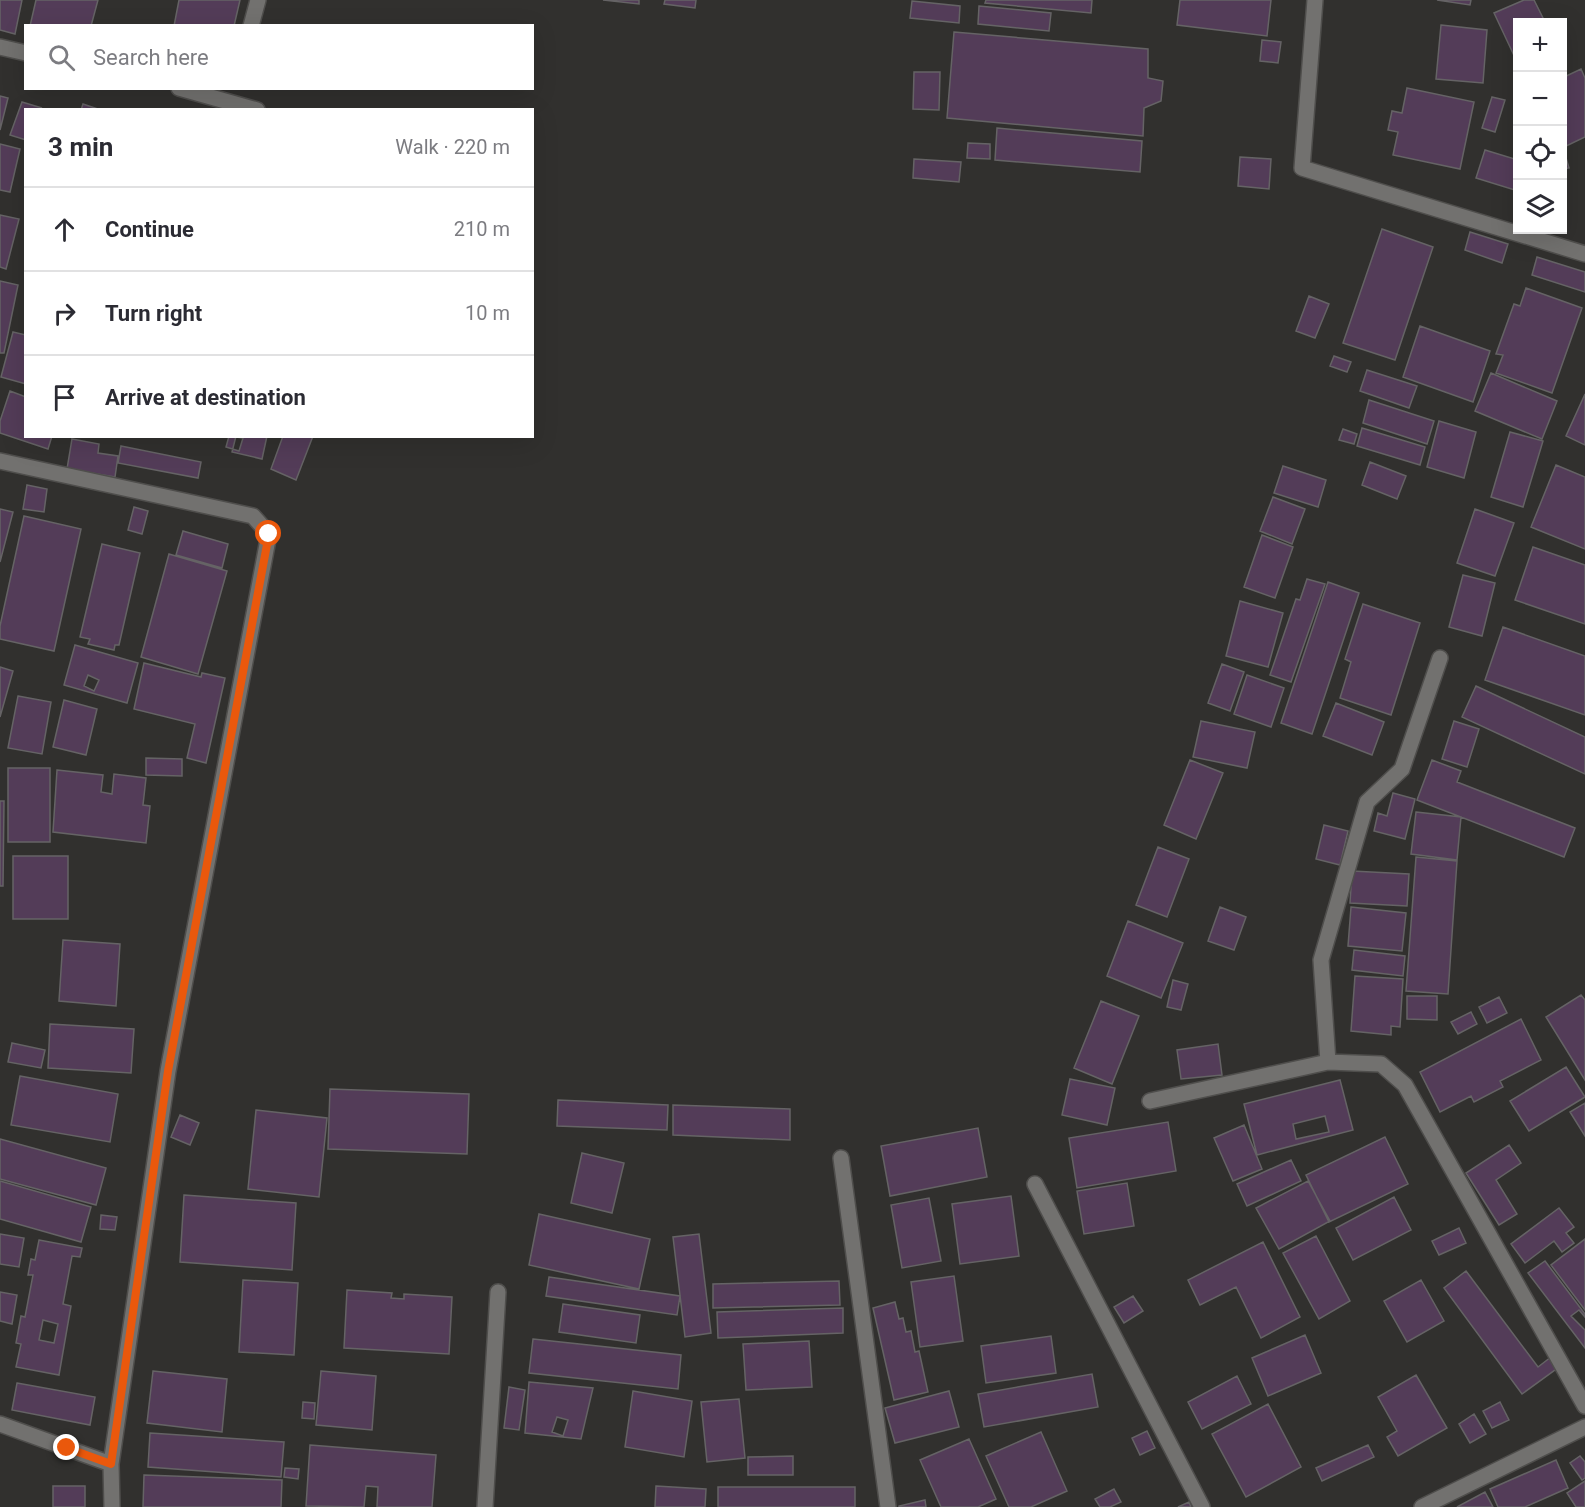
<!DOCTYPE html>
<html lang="en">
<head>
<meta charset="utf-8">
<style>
	body { margin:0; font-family:Roboto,sans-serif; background:#f2f2f3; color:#2b2b33 }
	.controls { position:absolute; right:18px; top:18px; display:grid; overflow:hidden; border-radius:0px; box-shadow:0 6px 24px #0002 }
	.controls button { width:54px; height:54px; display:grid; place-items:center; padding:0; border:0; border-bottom:2px solid #e1e1e2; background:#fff; color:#2b2b33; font:30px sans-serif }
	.stop { position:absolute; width:18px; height:18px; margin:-14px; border:4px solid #ea580c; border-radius:50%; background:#fff }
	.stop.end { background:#ea580c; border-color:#fff; box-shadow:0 2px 6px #0008 }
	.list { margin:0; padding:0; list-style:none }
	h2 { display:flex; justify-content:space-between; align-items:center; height:78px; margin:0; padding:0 24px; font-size:26px }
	h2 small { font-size:20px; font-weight:400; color:#7c7c81 }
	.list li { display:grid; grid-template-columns:39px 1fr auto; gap:18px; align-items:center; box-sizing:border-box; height:84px; padding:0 24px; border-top:2px solid #e1e1e2 }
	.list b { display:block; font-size:22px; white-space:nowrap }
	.list em { font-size:20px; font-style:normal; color:#7c7c81 }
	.icon { flex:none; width:33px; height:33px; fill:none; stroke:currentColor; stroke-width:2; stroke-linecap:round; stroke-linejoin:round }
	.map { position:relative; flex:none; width:1585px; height:1507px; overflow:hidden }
	.search { position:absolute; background:#fff; box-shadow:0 6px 24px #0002; left:24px; top:24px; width:510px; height:66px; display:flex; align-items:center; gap:15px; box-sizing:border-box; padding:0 21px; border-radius:0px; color:#7c7c81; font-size:22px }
	.panel { position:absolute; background:#fff; box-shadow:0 6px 24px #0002; left:24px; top:108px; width:510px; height:330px; border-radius:0px }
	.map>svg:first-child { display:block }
</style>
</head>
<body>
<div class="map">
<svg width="1585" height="1507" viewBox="0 0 1585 1507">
	<rect width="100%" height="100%" fill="#31302e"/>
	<path fill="#533c58" stroke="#656365" stroke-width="1.5" fill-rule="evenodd" d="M0 0H22L15 34 0 30Z
		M36 0H98L91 26H30Z
		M179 0H240L234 26H174Z
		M603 0H639V4Z
		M665 0H696L695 8 664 4Z
		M986 0H1092L1091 13 985 3Z
		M1180 0H1271L1267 36 1177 25Z
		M1437 0H1471L1470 5Z
		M1524 0H1534L1545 22H1518V64L1494 13Z
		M912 1 960 6 959 23 910 18Z
		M979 6 1051 13 1049 31 978 24Z
		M1441 25 1487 30 1483 83 1436 79Z
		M954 32 1148 49V78L1163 81 1161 101 1144 108 1143 136 947 118Z
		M1262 40 1281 42 1278 63 1260 61Z
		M1581 69 1585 78V137L1562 148V78Z
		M914 72H940L939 110 913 109Z
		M1407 88 1474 102 1460 169 1393 155 1398 132 1388 130 1392 111 1402 113Z
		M0 96 8 98 0 130Z
		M1492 97 1505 100 1495 132 1482 128Z
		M22 102 42 108 26 110V140L10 135Z
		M83 104 98 109V110H81Z
		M997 128 1142 141 1140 172 995 160Z
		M968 143 990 144V159L967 158Z
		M0 144 20 149 10 192 0 190Z
		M1485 150 1518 160V191L1476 178Z
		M1240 157 1271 159 1269 189 1238 186Z
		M1566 158 1569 168 1562 169V159Z
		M914 159 961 162 959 182 913 178Z
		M0 215 19 219 6 269 0 267Z
		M1382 229 1433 247 1395 360 1343 343Z
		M1470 232 1508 244 1502 263 1465 250Z
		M1537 257 1585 272V292L1532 275Z
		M0 281 18 285 4 353H0Z
		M1526 288 1582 308 1552 393 1496 373 1503 355 1496 354 1514 304 1520 306Z
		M1309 296 1329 304 1315 338 1296 331Z
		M1420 326 1490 351 1473 402 1403 377Z
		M13 332 26 335V384L1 377Z
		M1334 356 1351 362 1347 372 1330 366Z
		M1367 370 1417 386 1409 408 1360 391Z
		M1491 373 1557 401 1542 439 1475 411Z
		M10 391 26 397V436H52L48 449 0 433V421Z
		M1585 394V445L1566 436Z
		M1369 400 1434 421 1427 444 1363 423Z
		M1439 421 1476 432 1464 478 1427 467Z
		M1362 428 1425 447 1420 465 1357 446Z
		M1343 429 1357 434 1354 444 1339 440Z
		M1510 432 1543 441 1523 507 1491 497Z
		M229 436 243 438 239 451 226 447Z
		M236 436H267L262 459 232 452Z
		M283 436H313L296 480 271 469Z
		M72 439 99 444 98 453 118 456 115 477 67 469Z
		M121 446 201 462 198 478 118 463Z
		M1370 462 1406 476 1397 499 1362 485Z
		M1556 465 1585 477V549L1531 527Z
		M1283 466 1326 480 1318 507 1274 493Z
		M27 485 47 489 44 512 23 509Z
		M1273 497 1305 509 1292 544 1260 531Z
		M134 507 148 511 142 534 128 530Z
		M0 509 13 512 0 562Z
		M1475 509 1514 523 1495 576 1457 563Z
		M24 516 81 529 54 651 0 639V626Z
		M183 531 228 544 222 568 176 555Z
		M1262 535 1293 547 1275 598 1244 587Z
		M102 544 140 553 119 645H115L114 650 88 644 90 639 80 637Z
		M1533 547 1585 565V624L1515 600Z
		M169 554 227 571 198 674 141 657Z
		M1463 575 1495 583 1482 636 1449 627Z
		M1307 579 1325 584 1291 682 1270 675 1296 599 1300 600Z
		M1328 582 1359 593 1312 734 1281 723Z
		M1240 601 1283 613 1268 667 1226 656Z
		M1363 604 1420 623 1391 715 1340 698 1351 662 1345 659Z
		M1503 627 1585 656V715L1485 680Z
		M75 645 138 663 127 703 64 685ZM88 675 99 680 94 691 84 686Z
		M144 663 201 677 202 673 225 678 206 763 187 758 195 724 134 709Z
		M1222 664 1244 672 1230 711 1208 703Z
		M0 667 13 671 0 717Z
		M1247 675 1284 688 1271 727 1234 714Z
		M1476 686 1585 737V774L1462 717Z
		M18 696 51 702 42 754 8 748Z
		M64 700 97 709 86 755 53 747Z
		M1336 703 1384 722 1372 755 1323 736Z
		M1201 721 1255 732 1247 768 1193 757Z
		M1454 721 1479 729 1467 767 1442 759Z
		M146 758 182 759V776L146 775Z
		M1190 760 1223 773 1196 839 1164 825Z
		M1432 760 1461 771 1457 782 1575 828 1564 857 1417 800Z
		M8 768H50V842H8Z
		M57 770 103 775 101 792 112 794 114 774 146 778 143 805 150 806 146 843 53 832Z
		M1393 793 1415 799 1405 839 1374 831 1378 813 1387 816Z
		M0 801H4L3 886H0Z
		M1416 812 1461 817 1457 860 1411 854Z
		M1324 825 1348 831 1340 865 1316 859Z
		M1158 847 1189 859 1167 917 1136 905Z
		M13 856H68V919H13Z
		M1416 857 1457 861 1448 994 1406 991Z
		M1352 871 1409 874 1407 906 1350 903Z
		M1220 907 1246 917 1234 950 1208 941Z
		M1351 907 1406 913 1402 951 1348 946Z
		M1128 921 1183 943 1161 998 1107 976Z
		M63 940 120 944 116 1006 59 1001Z
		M1354 950 1405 956 1403 976 1352 970Z
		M1355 976 1403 979 1400 1027 1391 1026V1035L1351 1031Z
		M1173 980 1188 984 1181 1010 1167 1007Z
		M1581 995 1585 1000V1080L1546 1017Z
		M1407 996H1437V1020L1407 1019Z
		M1499 997 1507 1013 1487 1023 1479 1007Z
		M1101 1001 1139 1016 1112 1084 1074 1068Z
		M1471 1012 1477 1024 1458 1034 1451 1022Z
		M1521 1019 1541 1060 1500 1081 1503 1087 1474 1102 1471 1096 1440 1112 1420 1072Z
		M50 1024 134 1029 131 1073 48 1068Z
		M12 1043 45 1050 41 1068 8 1062Z
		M1218 1044 1222 1075 1181 1079 1177 1050Z
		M1566 1067 1585 1097 1529 1131 1510 1101Z
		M20 1076 118 1094 110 1142 11 1125Z
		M1070 1079 1115 1088 1107 1125 1062 1115Z
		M1340 1080 1353 1130 1257 1155 1244 1104ZM1325 1116 1329 1132 1296 1139 1293 1124Z
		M330 1089 469 1094 467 1154 328 1149Z
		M558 1100 668 1105 667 1130 557 1126Z
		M1585 1103V1136L1570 1112Z
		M673 1105 790 1109V1140L673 1135Z
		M256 1110 327 1118 319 1197 248 1189Z
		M180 1115 199 1123 190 1145 171 1137Z
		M1168 1122 1176 1171 1077 1188 1069 1138Z
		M1244 1125 1262 1169 1233 1181 1214 1138Z
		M978 1128 987 1177 890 1196 881 1146Z
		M1385 1137 1408 1184 1329 1222 1306 1175Z
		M0 1139 106 1168 96 1205 0 1179Z
		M1509 1145 1521 1163 1496 1180 1517 1214 1499 1225 1466 1173Z
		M582 1153 624 1163 612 1213 571 1203Z
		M1291 1160 1301 1181 1247 1206 1237 1184Z
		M0 1181 91 1207 81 1242 0 1219Z
		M1308 1181 1330 1221 1279 1249 1256 1208Z
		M1127 1183 1134 1226 1084 1234 1077 1191Z
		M184 1195 296 1203 292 1270 180 1262Z
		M1011 1196 1019 1256 960 1264 952 1204Z
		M1394 1197 1411 1230 1353 1260 1336 1228Z
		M929 1198 941 1261 902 1268 891 1205Z
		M1559 1208 1574 1227 1566 1233 1574 1243 1562 1252 1554 1241 1525 1263 1511 1244Z
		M539 1214 650 1239 639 1289 529 1265Z
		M101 1215 117 1217 115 1230 100 1229Z
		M1459 1228 1466 1243 1439 1255 1432 1241Z
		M0 1234 24 1238 19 1267 0 1264Z
		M699 1234 711 1333 685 1337 673 1237Z
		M1316 1236 1350 1301 1319 1319 1283 1253Z
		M1585 1239V1310L1551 1265Z
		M39 1240 82 1248 80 1257 72 1256 63 1304 71 1306 59 1375 16 1367 21 1344 16 1343 21 1316 25 1317 33 1275H28L31 1259 35 1260ZM43 1320 58 1324 54 1343 39 1340Z
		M1263 1242 1300 1317 1261 1338 1236 1287 1200 1305 1188 1280Z
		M1545 1261 1585 1314V1317L1579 1310 1571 1316 1585 1330V1348L1528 1273Z
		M1466 1271 1538 1367 1551 1357 1559 1367 1522 1394 1444 1288Z
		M954 1276 963 1341 920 1347 911 1282Z
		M549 1277 680 1296 677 1315 546 1296Z
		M243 1280 298 1283 294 1355 239 1352Z
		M1421 1280 1444 1321 1407 1342 1384 1301Z
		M839 1281 840 1305 713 1308V1284Z
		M347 1290 392 1293 391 1298 404 1299V1294L452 1297 449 1354 344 1348Z
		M0 1292 17 1295 12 1324 0 1321Z
		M1133 1296 1143 1311 1124 1323 1114 1307Z
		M895 1302 899 1319 903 1318 906 1332 911 1331 915 1352 919 1351 928 1392 894 1400 873 1308Z
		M563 1304 640 1315 636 1343 559 1332Z
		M843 1308V1333L718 1338 717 1312Z
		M1305 1335 1321 1373 1268 1396 1252 1358Z
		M1051 1336 1056 1373 986 1383 981 1346Z
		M533 1339 681 1355 678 1389 529 1373Z
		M809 1341 812 1387 746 1390 743 1344Z
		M153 1371 227 1379 222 1432 147 1423Z
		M321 1371 376 1376 372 1430 316 1425Z
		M1092 1374 1098 1407 984 1427 978 1394Z
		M1416 1375 1447 1428 1398 1456 1387 1437 1397 1431 1378 1397Z
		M1237 1376 1251 1404 1202 1429 1188 1402Z
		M529 1382 593 1388 581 1439 525 1433ZM557 1417 568 1420 563 1436 552 1432Z
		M17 1383 95 1397 90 1425 12 1410Z
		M509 1387 525 1390 519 1430 504 1428Z
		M633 1391 692 1401 684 1457 625 1447Z
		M949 1391 959 1427 895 1443 885 1408Z
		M739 1399 745 1458 707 1462 701 1402Z
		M303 1402 315 1403 314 1419 302 1418Z
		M1500 1402 1509 1420 1492 1428 1483 1411Z
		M1268 1404 1301 1467 1246 1497 1212 1434Z
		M1474 1414 1486 1434 1470 1443 1459 1424Z
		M1147 1431 1155 1448 1140 1455 1132 1438Z
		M1041 1432 1067 1491 1031 1507H1009L986 1456Z
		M150 1433 284 1442 281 1477 148 1467Z
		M969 1439 996 1499 978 1507H941L920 1460Z
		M310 1445 436 1455 432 1507H377L378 1487 366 1486 364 1507 306 1506Z
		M1368 1445 1374 1457 1322 1481 1316 1468Z
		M793 1456V1475H748V1457Z
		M1580 1456 1585 1462V1478L1582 1480 1570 1463Z
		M1556 1460 1568 1488 1525 1507H1498L1490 1489Z
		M285 1468 299 1469 298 1479 284 1477Z
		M144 1475 282 1480 281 1507H143Z
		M1585 1481V1507H1576L1567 1493Z
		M53 1486H85V1507H53Z
		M656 1486 706 1489 705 1507H655Z
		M718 1487H855V1507H718Z
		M1114 1489 1121 1502 1110 1507H1100L1095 1499Z
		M1485 1492 1493 1507H1457Z
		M925 1500 926 1507H899V1506Z
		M1189 1502 1191 1507H1178Z"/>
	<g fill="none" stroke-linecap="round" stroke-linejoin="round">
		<g stroke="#4f4e4c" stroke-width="18">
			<path id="street" d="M1315 0 1302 168 1585 254
				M251 26 258 0
				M0 47 26 53
				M179 88 257 110
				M0 461 253 516 269 534 168 1071 111 1464 112 1507
				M1328 1062 1321 960 1367 802 1402 769 1440 658
				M1150 1101 1328 1062 1381 1064 1405 1085 1585 1406
				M841 1158 888 1507
				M1035 1184 1202 1507
				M0 1424 111 1464
				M485 1507 498 1292
				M1422 1507 1585 1427"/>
		</g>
		<use href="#street" stroke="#72716f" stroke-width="15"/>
	</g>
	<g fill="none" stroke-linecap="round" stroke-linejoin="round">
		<path stroke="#ea580c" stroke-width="8" d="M67 1448 111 1464 168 1071 269 534"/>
	</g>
</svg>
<div class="controls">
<button>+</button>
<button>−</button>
<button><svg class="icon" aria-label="locate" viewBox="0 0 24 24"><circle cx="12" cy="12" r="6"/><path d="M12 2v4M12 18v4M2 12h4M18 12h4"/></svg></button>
<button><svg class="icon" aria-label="layers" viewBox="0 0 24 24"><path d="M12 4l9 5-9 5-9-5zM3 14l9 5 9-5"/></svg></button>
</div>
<div class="stop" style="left:269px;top:534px"></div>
<div class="stop end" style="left:67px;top:1448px"></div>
<div class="search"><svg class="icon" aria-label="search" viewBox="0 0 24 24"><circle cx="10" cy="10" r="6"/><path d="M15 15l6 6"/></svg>Search here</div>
<section class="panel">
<h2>3 min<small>Walk · 220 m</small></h2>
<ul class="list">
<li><svg class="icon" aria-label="ahead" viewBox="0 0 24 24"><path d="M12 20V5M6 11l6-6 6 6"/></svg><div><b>Continue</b></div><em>210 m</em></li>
<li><svg class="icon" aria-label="right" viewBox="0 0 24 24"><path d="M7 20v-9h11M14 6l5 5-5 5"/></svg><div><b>Turn right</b></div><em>10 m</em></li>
<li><svg class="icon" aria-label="arrive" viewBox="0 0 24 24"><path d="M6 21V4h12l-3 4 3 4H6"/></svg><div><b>Arrive at destination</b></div></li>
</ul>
</section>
</div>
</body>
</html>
